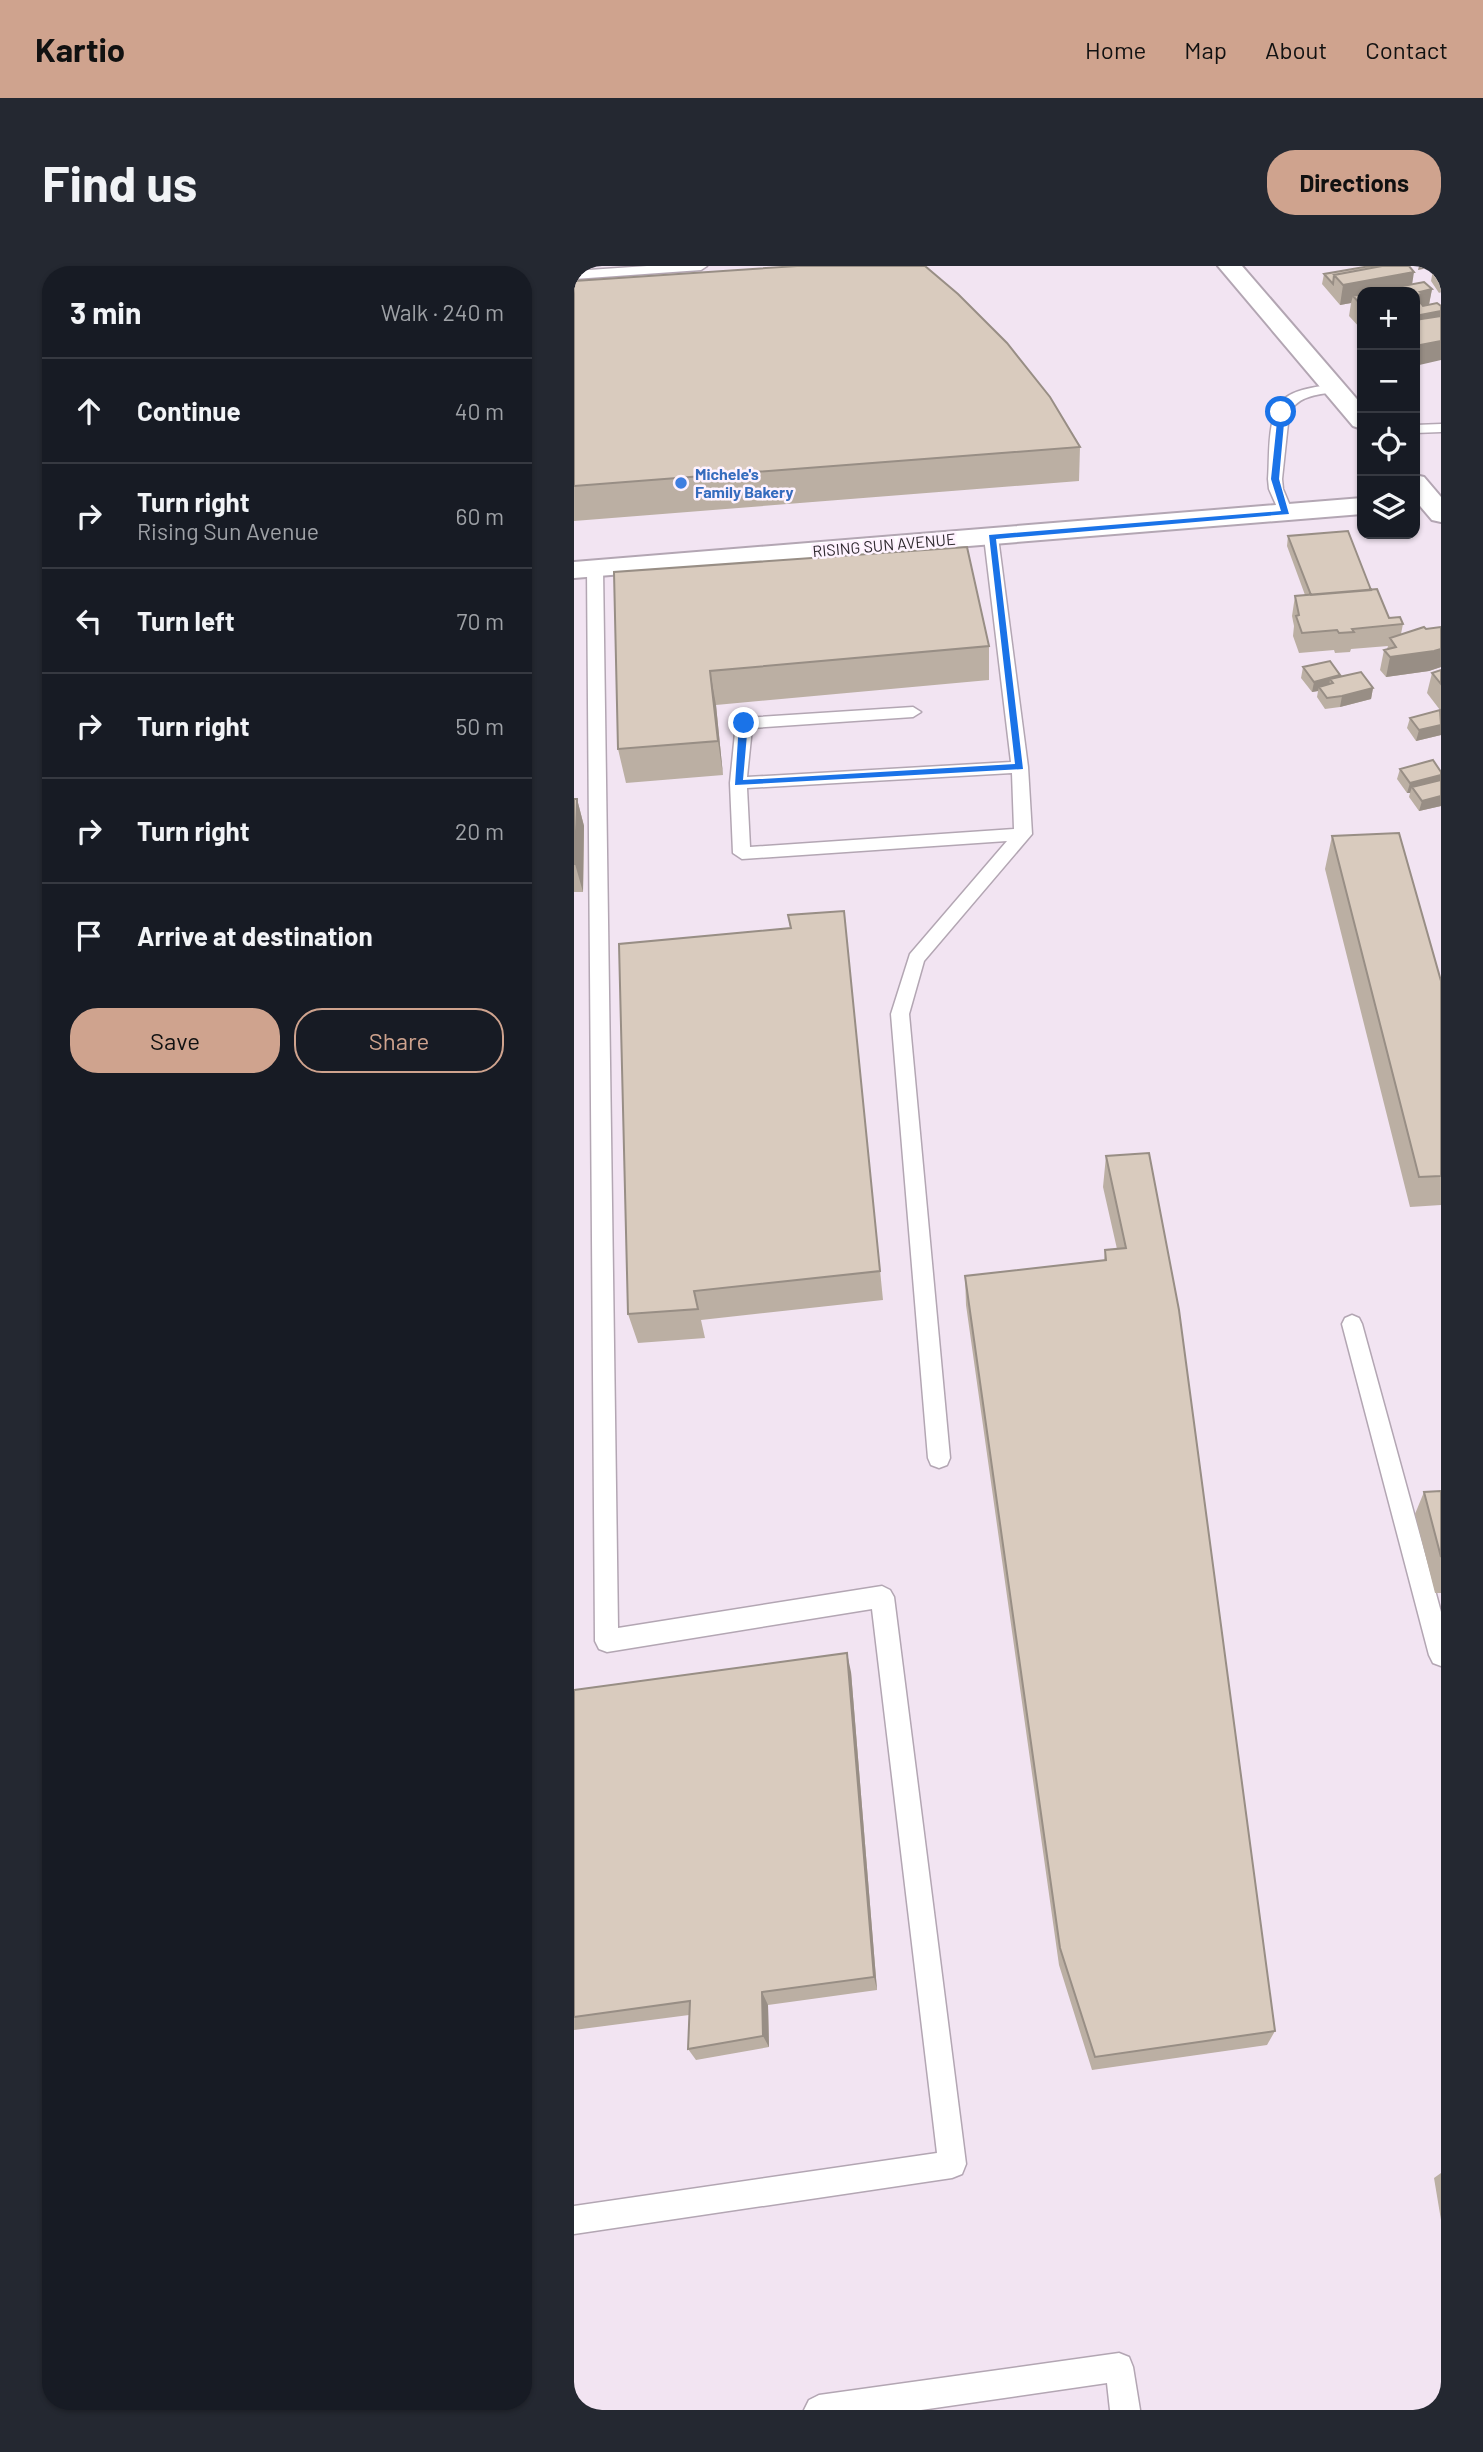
<!DOCTYPE html>
<html lang="en">
<head>
<meta charset="utf-8">
<style>
	body { margin:0; font-family:Barlow,sans-serif; background:#242831; color:#f1f3f6 }
	.controls { position:absolute; right:21px; top:21px; display:grid; overflow:hidden; border-radius:14px; box-shadow:0 2px 5px #0004 }
	.controls button { width:63px; height:63px; display:grid; place-items:center; padding:0; border:0; border-bottom:2px solid #363941; background:#171b24; color:#f1f3f6; font:35px sans-serif }
	.stop { position:absolute; width:21px; height:21px; margin:-16px; border:5px solid #1a73e8; border-radius:50%; background:#fff }
	.stop.end { background:#1a73e8; border-color:#fff; box-shadow:0 2px 7px #0008 }
	.list { margin:0; padding:0; list-style:none }
	h2 { display:flex; justify-content:space-between; align-items:center; height:91px; margin:0; padding:0 28px; font-size:30px }
	h2 small { font-size:23px; font-weight:400; color:#9ea1a6 }
	.list li { display:grid; grid-template-columns:46px 1fr auto; gap:21px; align-items:center; box-sizing:border-box; height:105px; padding:0 28px; border-top:2px solid #363941 }
	.list b { display:block; font-size:26px; white-space:nowrap }
	.list p { margin:0; font-size:23px; white-space:nowrap; color:#9ea1a6 }
	.list em { font-size:23px; font-style:normal; color:#9ea1a6 }
	.actions { display:flex; gap:14px; padding:21px 28px }
	.actions a { flex:1; padding:16px 0; border:2px solid #cfa38e; border-radius:28px; text-align:center; font-size:24px; color:#cfa38e }
	.actions .main { background:#cfa38e; color:#111 }
	.icon { flex:none; width:38px; height:38px; fill:none; stroke:currentColor; stroke-width:2; stroke-linecap:round; stroke-linejoin:round }
	.map { position:relative; flex:none; width:867px; height:2144px; overflow:hidden; border-radius:28px }
	header { display:flex; align-items:center; gap:42px; box-sizing:border-box; height:98px; padding:0 35px; background:#cfa38e; color:#111 }
	header strong { font-size:33px }
	nav { display:flex; gap:38px; margin-inline-start:auto; font-size:24px }
	.intro { display:flex; align-items:center; justify-content:space-between; box-sizing:border-box; height:168px; padding:0 42px }
	h1 { margin:0; font-size:49px }
	.button { padding:18px 32px; border-radius:28px; background:#cfa38e; color:#111; font-size:24px; font-weight:700 }
	main { display:flex; gap:42px; padding:0 42px }
	aside { flex:1; background:#171b24; border-radius:28px; box-shadow:0 2px 5px #0004 }
	.map>svg:first-child { display:block }
</style>
</head>
<body>
<header>
<strong>Kartio</strong>
<nav><a>Home</a><a>Map</a><a>About</a><a>Contact</a></nav>
</header>
<div class="intro"><h1>Find us</h1><a class="button">Directions</a></div>
<main>
<aside>
<h2>3 min<small>Walk · 240 m</small></h2>
<ul class="list">
<li><svg class="icon" aria-label="ahead" viewBox="0 0 24 24"><path d="M12 20V5M6 11l6-6 6 6"/></svg><div><b>Continue</b></div><em>40 m</em></li>
<li><svg class="icon" aria-label="right" viewBox="0 0 24 24"><path d="M7 20v-9h11M14 6l5 5-5 5"/></svg><div><b>Turn right</b><p>Rising Sun Avenue</p></div><em>60 m</em></li>
<li><svg class="icon" aria-label="left" viewBox="0 0 24 24"><path d="M17 20v-9H6M10 6l-5 5 5 5"/></svg><div><b>Turn left</b></div><em>70 m</em></li>
<li><svg class="icon" aria-label="right" viewBox="0 0 24 24"><path d="M7 20v-9h11M14 6l5 5-5 5"/></svg><div><b>Turn right</b></div><em>50 m</em></li>
<li><svg class="icon" aria-label="right" viewBox="0 0 24 24"><path d="M7 20v-9h11M14 6l5 5-5 5"/></svg><div><b>Turn right</b></div><em>20 m</em></li>
<li><svg class="icon" aria-label="arrive" viewBox="0 0 24 24"><path d="M6 21V4h12l-3 4 3 4H6"/></svg><div><b>Arrive at destination</b></div></li>
</ul>
<div class="actions"><a class="main">Save</a><a>Share</a></div>
</aside>
<div class="map">
<svg width="867" height="2144" viewBox="0 0 867 2144">
	<rect width="100%" height="100%" fill="#f2e4f2"/>
	<g fill="none" stroke-linecap="round" stroke-linejoin="round">
		<g stroke="#b3a6b3" stroke-width="3">
			<path id="lane" d="M73 0H133L127 4 0 13V5Z
				M760 118 767 122 765 125C746 129 724 128 715 148L708 213 709 223 719 247 717 250H707L695 223 694 213C696 190 692 148 711 132 724 122 745 121 760 118Z
				M867 158V166L841 167V159Z
				M417 267 424 271 454 501 458 568 350 695 335 748 376 1192 373 1199 365 1202 357 1199 354 1192 317 748 336 688 433 575 168 593 159 587 156 517 162 457 170 452 339 441 347 446 339 451 178 462 173 511 437 496 410 271ZM438 507 440 563 176 581 173 522Z
				M21 297 29 302 44 1362 308 1320 316 1324 320 1331 392 1898 388 1908 378 1912 0 1968V1940L363 1887 298 1343 33 1386 25 1383 21 1375 13 302Z
				M778 1049 785 1052 788 1058 867 1346V1400L859 1397 855 1389 768 1058 771 1052Z
				M545 2087 555 2091 559 2101 566 2144H536L533 2117 347 2144H230L235 2134 245 2129Z"/>
		</g>
		<g stroke="#b3a6b3" stroke-width="4">
			<path id="secondary" d="M644 0H668L788 139V163L779 160Z
				M841 209 850 211 867 231V256L858 254 841 234Z
				M788 232V248L0 312V296Z"/>
		</g>
		<use href="#lane" fill="#fff" fill-rule="evenodd"/>
		<use href="#secondary" fill="#fff" fill-rule="evenodd"/>
	</g>
	<path fill="#bbafa3" d="M867 3V26L865 27 857 15 859 4Z
		M750 8 838 18 858 23 855 39 867 94 788 26V64L775 50 777 37 766 39 748 18Z
		M0 15 506 181 505 215 0 255Z
		M714 270 797 324 815 352 829 358 827 368 867 361V401L855 405 812 411 806 404 810 384 813 383 814 380 777 383 776 386 761 387 760 384 725 387 719 370 720 360 718 350 721 330 731 329 713 280Z
		M40 306 415 380V414L142 439 149 509 52 517 44 483Z
		M729 401 766 409V411L799 422 797 433 766 441 751 443 743 431 744 425 738 426 727 412Z
		M867 404V469L842 475 833 462 836 452 866 444 853 427 858 407Z
		M826 503 867 509V540L845 545 835 531 836 527H833L823 513Z
		M0 533H3L10 560 9 626H0Z
		M758 570 867 715V939L836 941 751 603Z
		M270 645 309 1034 127 1054 131 1072 64 1077 54 1048 216 662 214 649Z
		M575 887 701 1765 693 1779 518 1804 485 1699 392 1039 391 1010 530 995 531 984 543 983 529 921 532 890Z
		M867 1225V1327H861L841 1248 850 1226Z
		M277 1406 303 1724 194 1739 195 1781 122 1794 114 1783 115 1749 0 1764V1424Z
		M867 1907V1954L860 1912Z"/>
	<path fill="#988e85" d="M845 0H864L844 4Z
		M840 6 837 26H788V35L779 30 777 37 766 39 769 19Z
		M858 23 854 43 841 49V30L846 26Z
		M867 45V55L841 61V50Z
		M867 75V94L841 100V80Z
		M867 383V401L855 405 812 411 816 391Z
		M136 405 142 439 149 509 144 475Z
		M766 409 765 419 759 417 756 413 755 422 745 421 744 425 738 426 740 416Z
		M799 422 797 433 766 441 768 430Z
		M867 459V469L842 475 845 464Z
		M867 509V516L838 521 836 527H833L836 517Z
		M867 530V540L845 545 848 535Z
		M3 533 10 560 9 626 1 598Z
		M273 1387 277 1406 303 1724 300 1711Z
		M188 1726 194 1739 195 1781 189 1770Z"/>
	<path fill="#d9cbbe" stroke="#988e85" stroke-width="2" d="M223 0H351L384 28 433 77 476 131 506 181 0 220V15Z
		M796 0H808L760 9 759 18 750 8Z
		M808 0H835L840 6 769 19 760 9Z
		M867 3V15L859 4Z
		M850 16 858 23 846 26 849 28 841 29V26H797Z
		M788 28V40L779 30Z
		M847 37 849 40 863 37 867 40V45L841 50V39Z
		M867 50V75L841 80V54Z
		M774 265 797 324 737 329 714 270Z
		M393 281 415 380 136 405 144 475 44 483 40 306Z
		M803 323 815 352 826 351 829 358 778 363 780 366 765 367 763 364 728 367 722 350 725 349 721 330Z
		M850 361 852 363 867 361V383L860 385 816 391 810 384 822 381 816 372Z
		M756 395 766 409 740 416 729 401Z
		M867 404V418L858 407Z
		M787 406 799 422 768 430 753 432 745 421 759 417 756 413Z
		M866 444 867 459 845 464 836 452Z
		M859 494 867 506V509L836 517 826 503Z
		M867 514V530L848 535 838 521Z
		M0 533H3L1 598H0Z
		M825 567 867 715V910L845 911 758 570Z
		M270 645 306 1005 120 1025 124 1043 54 1048 45 678 217 662 214 649Z
		M575 887 605 1044 701 1765 521 1791 486 1682 391 1010 532 994 531 984 552 982 532 890Z
		M867 1225V1291L850 1226Z
		M273 1387 300 1711 188 1726 189 1770 114 1783 116 1735 0 1751V1424Z"/>
	<path fill="#1a73e8" d="M707 144 711 146 705 213 715 248 422 273 449 503 161 519 165 457 170 454 174 457 169 514 441 498 415 269 707 245 697 213 704 146Z"/>
	<circle fill="#3f7fe0" stroke="#fef2fe" stroke-width="2.5" cx="107" cy="217" r="7"/>
	<g text-anchor="middle" stroke-width="5" stroke-linejoin="round" paint-order="stroke">
		<g font-size="16" font-weight="bold" fill="#366cbe" stroke="#fef2fe" text-anchor="start">
			<text x="121" y="214">Michele's<tspan x="121" dy="18">Family Bakery</tspan></text>
		</g>
		<g font-size="16" fill="#2f292f" stroke="#fef2fe">
			<text transform="translate(310 279) rotate(-5)" y="6">RISING SUN AVENUE</text>
		</g>
	</g>
</svg>
<div class="controls">
<button>+</button>
<button>−</button>
<button><svg class="icon" aria-label="locate" viewBox="0 0 24 24"><circle cx="12" cy="12" r="6"/><path d="M12 2v4M12 18v4M2 12h4M18 12h4"/></svg></button>
<button><svg class="icon" aria-label="layers" viewBox="0 0 24 24"><path d="M12 4l9 5-9 5-9-5zM3 14l9 5 9-5"/></svg></button>
</div>
<div class="stop" style="left:707px;top:146px"></div>
<div class="stop end" style="left:170px;top:457px"></div>
</div>
</main>
</body>
</html>
